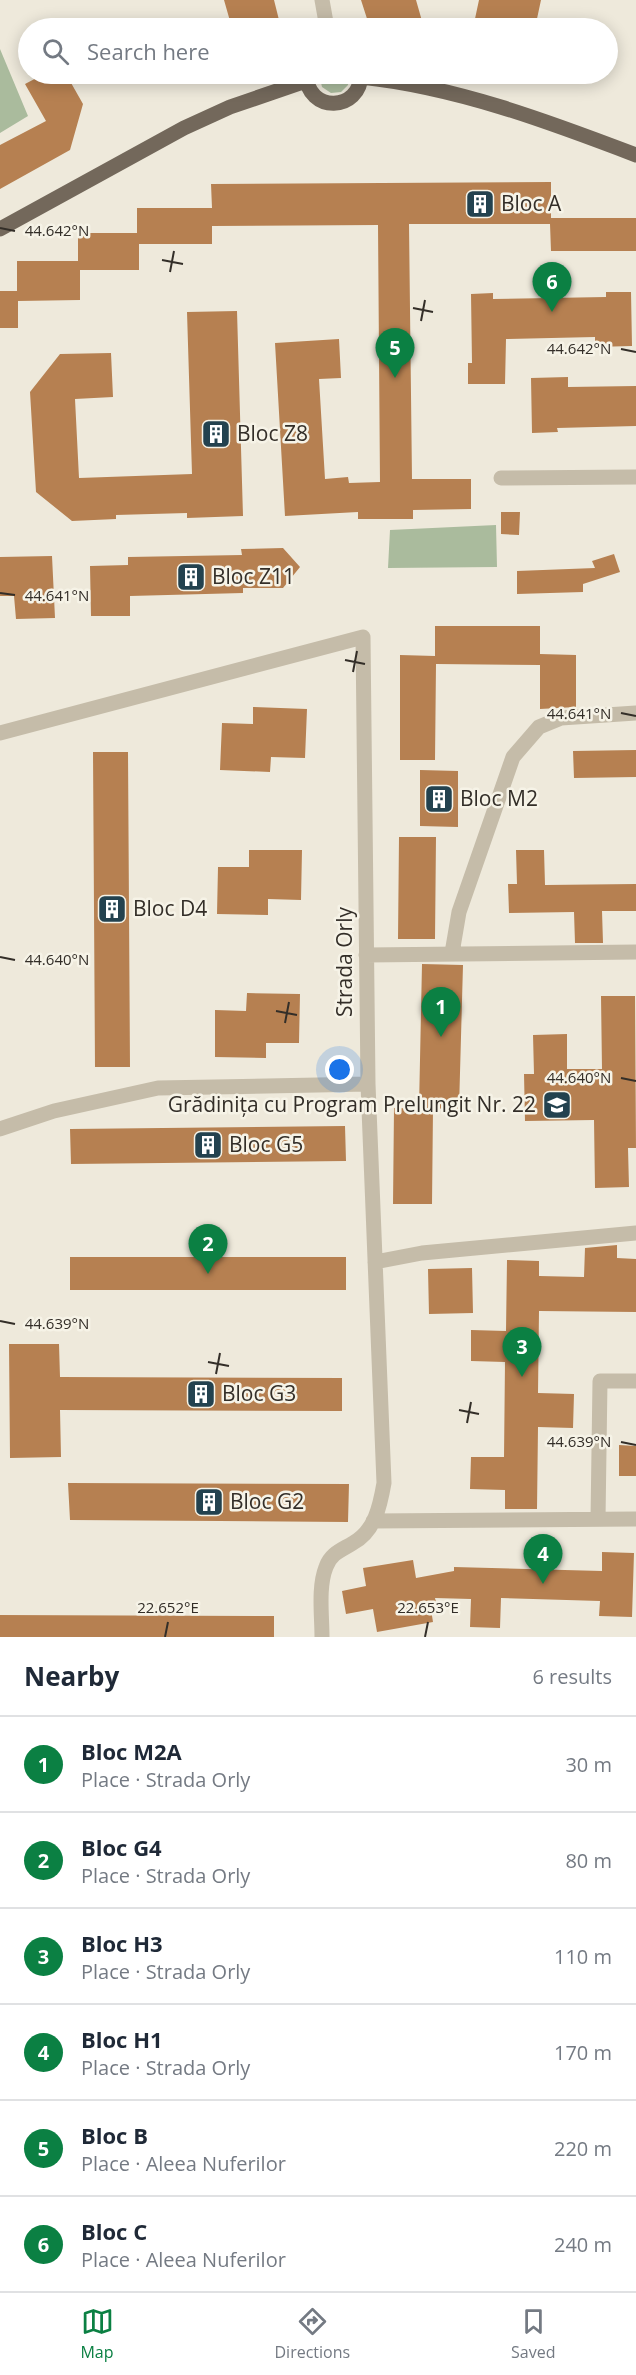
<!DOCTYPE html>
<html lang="en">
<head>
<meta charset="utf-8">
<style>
	body { margin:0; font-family:"Open Sans",sans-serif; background:#f6f6f7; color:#1f2937 }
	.you { position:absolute; left:340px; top:1070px; width:21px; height:21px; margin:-15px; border:4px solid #fff; border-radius:50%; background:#1a73e8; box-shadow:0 0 0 9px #1a73e833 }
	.badge { display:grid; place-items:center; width:39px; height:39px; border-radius:50%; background:#0b8043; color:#fff; font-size:20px; font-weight:700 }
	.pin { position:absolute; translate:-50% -50px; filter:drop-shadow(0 2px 3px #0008) }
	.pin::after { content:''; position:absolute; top:32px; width:21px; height:18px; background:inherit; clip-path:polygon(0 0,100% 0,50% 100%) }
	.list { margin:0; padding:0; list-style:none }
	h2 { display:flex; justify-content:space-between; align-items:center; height:78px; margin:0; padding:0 24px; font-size:26px }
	h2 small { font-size:20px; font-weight:400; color:#747a83 }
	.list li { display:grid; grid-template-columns:39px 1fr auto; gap:18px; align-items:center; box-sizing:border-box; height:96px; padding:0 24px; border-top:2px solid #e0e1e3 }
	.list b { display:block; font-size:22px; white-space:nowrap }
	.list p { margin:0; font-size:20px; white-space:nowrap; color:#747a83 }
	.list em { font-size:20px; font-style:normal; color:#747a83 }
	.icon { flex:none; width:33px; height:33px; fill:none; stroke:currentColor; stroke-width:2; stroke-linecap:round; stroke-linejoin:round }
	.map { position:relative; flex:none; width:636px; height:1637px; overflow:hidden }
	.search { position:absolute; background:#fff; box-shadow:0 3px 15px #0003; left:18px; right:18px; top:18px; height:66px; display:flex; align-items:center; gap:15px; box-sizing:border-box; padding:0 21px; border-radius:33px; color:#747a83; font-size:22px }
	.sheet { height:654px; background:#fff }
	nav { display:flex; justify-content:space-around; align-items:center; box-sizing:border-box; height:84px; border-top:2px solid #e0e1e3; background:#fff; font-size:16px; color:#747a83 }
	nav a { display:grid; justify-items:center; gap:3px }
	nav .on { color:#0b8043 }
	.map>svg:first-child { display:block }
</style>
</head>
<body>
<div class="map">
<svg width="636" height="1637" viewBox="0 0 636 1637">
	<rect width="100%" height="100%" fill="#eee9db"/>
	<path fill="#aabb9d" d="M0 49 28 116 0 133Z
		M319 74H349L348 85 341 92 331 93 322 87Z
		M496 525 497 567 388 568 390 530Z"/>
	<path fill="#b68051" d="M224 0H274L279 20 275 28H232Z
		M361 0H416L424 28H370Z
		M479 0H541L535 28H473Z
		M44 74H66L83 104 70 150 0 189V145L46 121 25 84Z
		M551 182V218H636V251H551L550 224H409L412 479H471V509L413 510V519H358V512L285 516 275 343 339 339 341 378 319 379 325 479 348 477 349 483 380 482 378 225 212 226V244H139V270H80V300L18 301V328H0V291H17V261H78V233H137V208H212L211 184Z
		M606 292H631L632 346 595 347V337L506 339 505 384H468V363H472L471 294 493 293V299L606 297Z
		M237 311 243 516 187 518V513L116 515V519L72 521 36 492 30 392 60 354 111 353 113 397 75 399 79 478 192 474 187 312Z
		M568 377V387L636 386V426L557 428 558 432 532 433 531 378Z
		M501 512H520L519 535 501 534Z
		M283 548 300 567 283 588H243V593L130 596V616H91L90 566 128 565V557L242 555 241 549Z
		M614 554 620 572 583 584V592L517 594V571L595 568 592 561Z
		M52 556 55 618 16 619 14 596H0V557Z
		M435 626H540V665L436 664 435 760H400V655L435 656Z
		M540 654 576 655V707L540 709Z
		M253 707 307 709 305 758 271 757 270 772 220 770 222 723 253 724Z
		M636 750V777L574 778 573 751Z
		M93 752H128L130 1067H95Z
		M420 770 458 771V827L420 826Z
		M399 837H436L435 939H398Z
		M249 850H302L301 900 268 899V915L217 914 218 867H249Z
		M516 850H544L545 885 636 884V911H602L603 943H575L574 912 509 913 508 884H517Z
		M422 964 463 965 459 1109 419 1108Z
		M247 993 300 994 299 1043H266V1058L215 1057V1010L246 1011Z
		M601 996H635L636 1148H628L629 1187 595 1188 594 1120 525 1121 524 1074H534L533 1035 567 1034V1069H602Z
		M394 1108 433 1109 432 1204H393Z
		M345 1126 346 1161 71 1164 70 1129Z
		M617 1245V1258L636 1259V1312L539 1311 538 1393 574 1394 573 1428 538 1427 537 1509H505V1490L470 1489 471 1457H504L505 1362 471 1361V1330L506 1331 507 1260 539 1261V1276L584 1277 585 1248Z
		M70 1257H346V1290H70Z
		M472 1268 473 1313 429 1314 428 1269Z
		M9 1344H59L60 1377 342 1378V1411L60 1410 61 1457 10 1458Z
		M619 1445 636 1446V1476H619Z
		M68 1483 349 1484 348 1522 70 1520Z
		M602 1552 634 1553 632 1617 599 1616 600 1601 501 1598 500 1628 470 1627 471 1599 435 1598 436 1602 430 1603 433 1622 377 1632 373 1609 346 1614 342 1591 366 1586 363 1568 413 1560 416 1578 454 1571V1567L602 1571Z
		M0 1615 274 1616V1637H0Z"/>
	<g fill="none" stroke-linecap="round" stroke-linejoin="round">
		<path stroke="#c5bca9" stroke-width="15" d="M322 0 327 28
			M501 478 636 477
			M0 733 363 637 368 1084 384 1483C380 1506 375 1531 353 1543 342 1550 331 1553 326 1567 318 1587 322 1615 322 1637
			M452 953 459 912 513 757 539 727 561 718 636 713
			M366 955 636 952
			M0 1129 54 1111 158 1088 368 1084
			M375 1262 422 1253 636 1233
			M598 1519 600 1381H636
			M373 1521 636 1519"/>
		<path stroke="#73685b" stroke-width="15" d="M306 74C307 114 361 112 361 74
			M361 77C456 87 547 121 636 155
			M0 229 184 128 230 107 306 81"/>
	</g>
	<path fill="none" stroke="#332e28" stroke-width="2" d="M0 228 15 231M162 260 183 264M170 272 174 251M413 308 433 312M421 321 425 300M621 349 636 352M0 593 15 595M345 660 365 664M353 672 357 651M621 713 636 716M0 957 15 960M276 1011 297 1015M285 1023 289 1002M621 1078 636 1081M0 1321 15 1324M208 1362 229 1366M216 1374 220 1353M459 1410 479 1414M467 1423 471 1402M621 1442 636 1445M165 1637 168 1622M425 1637 428 1622"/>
	<defs>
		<g id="building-square" transform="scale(1.5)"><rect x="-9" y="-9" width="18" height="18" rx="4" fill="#23424f" stroke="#f6f3e7"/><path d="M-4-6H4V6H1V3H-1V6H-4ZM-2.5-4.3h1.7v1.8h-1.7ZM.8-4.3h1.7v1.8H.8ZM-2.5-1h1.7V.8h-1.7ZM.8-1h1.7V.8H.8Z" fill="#fff"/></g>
		<g id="school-square" transform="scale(1.5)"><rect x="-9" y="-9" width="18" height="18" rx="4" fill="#23424f" stroke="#f6f3e7"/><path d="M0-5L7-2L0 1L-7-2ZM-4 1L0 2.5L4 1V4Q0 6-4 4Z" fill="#fff"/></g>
	</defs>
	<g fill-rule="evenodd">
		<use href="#building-square" x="480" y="204"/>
		<use href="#building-square" x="216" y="434"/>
		<use href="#building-square" x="191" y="577"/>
		<use href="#building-square" x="439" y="799"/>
		<use href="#building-square" x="112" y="909"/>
		<use href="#school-square" x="557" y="1105"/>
		<use href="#building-square" x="208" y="1145"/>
		<use href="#building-square" x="201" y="1394"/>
		<use href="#building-square" x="209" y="1502"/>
	</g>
	<g text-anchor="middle" stroke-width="5" stroke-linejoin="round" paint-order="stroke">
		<g font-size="21" fill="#332e28" stroke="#f6f3e7" text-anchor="start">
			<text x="501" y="211">Bloc A</text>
			<text x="237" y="441">Bloc Z8</text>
			<text x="212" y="584">Bloc Z11</text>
			<text x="460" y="806">Bloc M2</text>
			<text x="133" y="916">Bloc D4</text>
			<text x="536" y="1112" text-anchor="end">Grădinița cu Program Prelungit Nr. 22</text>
			<text x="229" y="1152">Bloc G5</text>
			<text x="222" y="1401">Bloc G3</text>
			<text x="230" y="1509">Bloc G2</text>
		</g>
		<g font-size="21" fill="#332e28" stroke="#f6f3e7">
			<text transform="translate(345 962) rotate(-90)" y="7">Strada Orly</text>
		</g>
	</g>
	<g font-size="15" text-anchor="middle" fill="#332e28" stroke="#f6f3e7" stroke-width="5" stroke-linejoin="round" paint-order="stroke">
		<text x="57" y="236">44.642°N</text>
		<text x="579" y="354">44.642°N</text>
		<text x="57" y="601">44.641°N</text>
		<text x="579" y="719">44.641°N</text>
		<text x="57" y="965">44.640°N</text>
		<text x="579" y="1083">44.640°N</text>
		<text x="57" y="1329">44.639°N</text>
		<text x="579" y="1447">44.639°N</text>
		<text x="168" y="1613">22.652°E</text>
		<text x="428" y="1613">22.653°E</text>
	</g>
</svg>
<div class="you"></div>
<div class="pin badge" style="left:441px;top:1037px">1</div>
<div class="pin badge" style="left:208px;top:1274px">2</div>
<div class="pin badge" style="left:522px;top:1377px">3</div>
<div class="pin badge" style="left:543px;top:1584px">4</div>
<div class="pin badge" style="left:395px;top:378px">5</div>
<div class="pin badge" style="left:552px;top:312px">6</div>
<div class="search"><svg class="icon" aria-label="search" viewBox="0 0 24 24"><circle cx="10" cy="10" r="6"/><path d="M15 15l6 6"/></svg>Search here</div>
</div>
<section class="sheet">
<h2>Nearby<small>6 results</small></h2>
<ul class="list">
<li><span class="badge">1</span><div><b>Bloc M2A</b><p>Place · Strada Orly</p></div><em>30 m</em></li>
<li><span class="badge">2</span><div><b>Bloc G4</b><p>Place · Strada Orly</p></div><em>80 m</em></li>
<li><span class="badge">3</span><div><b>Bloc H3</b><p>Place · Strada Orly</p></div><em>110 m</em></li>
<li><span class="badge">4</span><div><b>Bloc H1</b><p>Place · Strada Orly</p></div><em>170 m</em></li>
<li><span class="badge">5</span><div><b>Bloc B</b><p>Place · Aleea Nuferilor</p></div><em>220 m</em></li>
<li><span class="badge">6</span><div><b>Bloc C</b><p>Place · Aleea Nuferilor</p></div><em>240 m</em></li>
</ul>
</section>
<nav>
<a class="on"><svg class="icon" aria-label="map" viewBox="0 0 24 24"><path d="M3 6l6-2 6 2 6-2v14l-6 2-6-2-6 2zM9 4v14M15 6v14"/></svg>Map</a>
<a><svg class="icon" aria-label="directions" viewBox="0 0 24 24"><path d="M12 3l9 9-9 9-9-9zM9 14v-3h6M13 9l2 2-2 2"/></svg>Directions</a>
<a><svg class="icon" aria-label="saved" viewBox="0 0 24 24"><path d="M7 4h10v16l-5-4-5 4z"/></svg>Saved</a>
</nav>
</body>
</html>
